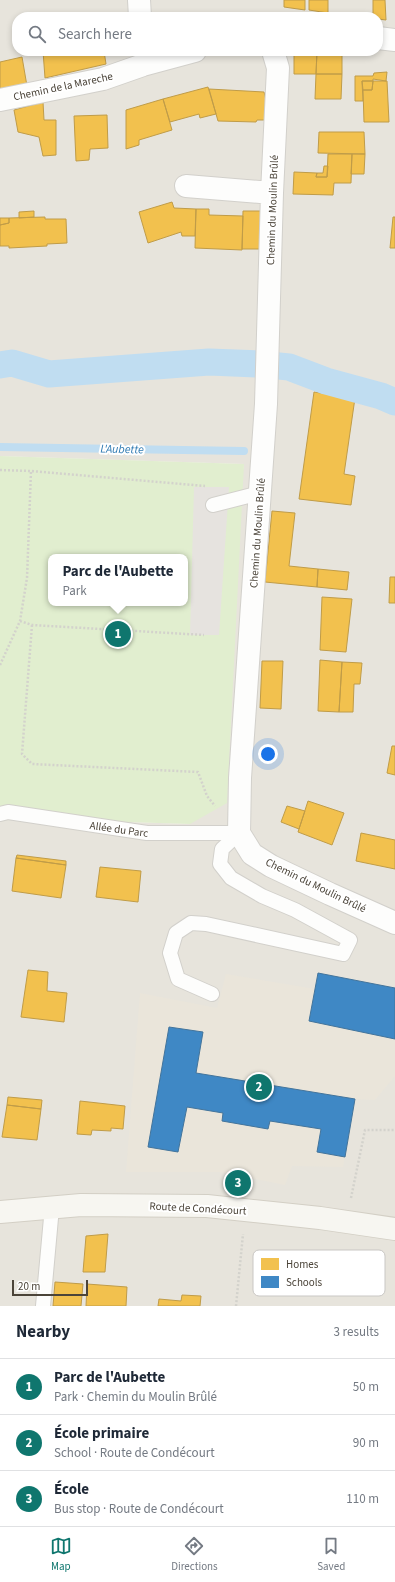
<!DOCTYPE html>
<html lang="en">
<head>
<meta charset="utf-8">
<style>
	body { margin:0; font-family:"Source Sans 3",sans-serif; background:#f6f6f7; color:#1f2937 }
	.scale { position:absolute; left:12px; bottom:10px; width:76px; box-sizing:border-box; padding-left:4px; border:2px solid #4b4439; border-top:0; font-size:11px; line-height:14px; white-space:nowrap; color:#4b4439; -webkit-text-stroke:3px #fff; paint-order:stroke }
	.you { position:absolute; left:268px; top:754px; width:14px; height:14px; margin:-10px; border:3px solid #fff; border-radius:50%; background:#1a73e8; box-shadow:0 0 0 6px #1a73e833 }
	.badge { display:grid; place-items:center; width:26px; height:26px; border-radius:50%; background:#0f766e; color:#fff; font-size:13px; font-weight:700 }
	.pin { position:absolute; translate:-50% -50%; border:2px solid #fff; box-shadow:0 1px 4px #0006 }
	.popup { position:absolute; left:48px; top:554px; width:140px; height:52px; box-sizing:border-box; display:grid; place-content:center; border-radius:8px; background:#fff; filter:drop-shadow(0 1px 3px #0005); font-size:13px; white-space:nowrap; color:#747a83 }
	.popup b { font-size:15px; color:#1f2937 }
	.popup::after { content:''; position:absolute; left:50%; top:100%; margin-left:-8px; border:8px solid transparent; border-top-color:#fff }
	.list { margin:0; padding:0; list-style:none }
	h2 { display:flex; justify-content:space-between; align-items:center; height:52px; margin:0; padding:0 16px; font-size:17px }
	h2 small { font-size:13px; font-weight:400; color:#747a83 }
	.list li { display:grid; grid-template-columns:26px 1fr auto; gap:12px; align-items:center; box-sizing:border-box; height:56px; padding:0 16px; border-top:1px solid #e0e1e3 }
	.list b { display:block; font-size:15px; white-space:nowrap }
	.list p { margin:0; font-size:13px; white-space:nowrap; color:#747a83 }
	.list em { font-size:13px; font-style:normal; color:#747a83 }
	.icon { flex:none; width:22px; height:22px; fill:none; stroke:currentColor; stroke-width:2; stroke-linecap:round; stroke-linejoin:round }
	.map { position:relative; flex:none; width:395px; height:1306px; overflow:hidden }
	.search { position:absolute; background:#fff; box-shadow:0 2px 6px #0003; left:12px; right:12px; top:12px; height:44px; display:flex; align-items:center; gap:10px; box-sizing:border-box; padding:0 14px; border-radius:16px; color:#747a83; font-size:15px }
	.sheet { height:220px; background:#fff }
	nav { display:flex; justify-content:space-around; align-items:center; box-sizing:border-box; height:56px; border-top:1px solid #e0e1e3; background:#fff; font-size:11px; color:#747a83 }
	nav a { display:grid; justify-items:center; gap:2px }
	nav .on { color:#0f766e }
	.map>svg:first-child { display:block }
</style>
</head>
<body>
<div class="map">
<svg width="395" height="1306" viewBox="0 0 395 1306">
	<rect width="100%" height="100%" fill="#f4f2ee"/>
	<path fill="#e7e4dc" fill-rule="evenodd" d="M0 0H395V1306H0V818L190 824 244 464 0 456ZM17 17H378V51H17Z"/>
	<path fill="#eae5da" d="M226 974 315 989 309 1021 395 1039V1076L375 1100 355 1099 343 1167 292 1166 285 1185 220 1172H126L140 993 217 1008Z"/>
	<path fill="#e1eecf" fill-rule="evenodd" d="M0 456 244 464 227 803 190 824 0 818ZM51 557H185V603H51Z"/>
	<path fill="#e6e3df" d="M194 487H229L219 635H190Z"/>
	<path fill="#f2c14e" stroke="#c09c48" d="M284 0H305V10L284 7Z
		M309 0H328V13L309 10Z
		M373 0H385L386 20 378 19V17H373Z
		M43 51H104L106 64 45 78Z
		M294 51H317L316 74H294Z
		M317 51H342V74H316Z
		M22 57 27 86 0 91V62Z
		M387 72 386 81 373 79V81H362L363 101H355V76H373L374 73Z
		M316 74H342L341 99H315Z
		M362 81H373L372 90H363Z
		M373 81H387L389 122H364L363 90H372Z
		M208 87 216 114 200 118 199 114 170 122 163 99Z
		M209 89 264 92 267 104 266 120H257L256 122 218 121Z
		M163 99 172 130 139 140V145L126 149V110Z
		M43 102 44 120H56V155L43 156 39 137 18 132 14 110Z
		M107 115 108 148 90 149 89 160 76 161 74 116Z
		M319 132H364L365 154 318 153Z
		M328 154H352L351 183H334L333 195 293 194 294 172 317 173 316 177H327Z
		M352 154H365L364 174H351Z
		M324 166H328L327 177H316L317 173H323Z
		M172 202 174 208 196 209 195 236H182L181 232 148 243 139 212Z
		M196 209H209V215L243 216 242 250 195 248Z
		M34 211V217L19 218V212Z
		M243 211H263V249H242Z
		M45 217V219H66L67 243 47 244V246L9 248V246H0V225L9 223V218Z
		M393 217H395V248H390Z
		M0 218H9V223L0 225Z
		M314 392 355 398 344 474 355 476 351 505 299 499Z
		M272 511 295 513 289 566 318 569 317 587 265 582Z
		M318 569 349 572 347 590 317 587Z
		M390 577H395V603H389Z
		M322 597 352 599 346 652 320 650Z
		M320 660 342 662 339 712 318 711Z
		M262 661H283L281 709 260 708Z
		M342 662 362 663 360 684H354L353 712H339Z
		M392 746H395V775L387 773Z
		M308 801 344 813 332 845 298 832Z
		M287 806 305 811 299 829 281 822Z
		M361 833 395 840V869L356 861Z
		M17 855 66 861V865L16 858Z
		M16 858 66 865 61 898 12 891Z
		M100 867 141 871 138 902 96 897Z
		M28 970 48 972 47 991 67 993 64 1022 21 1017Z
		M8 1097 42 1100 41 1109 7 1105Z
		M80 1101 125 1106 123 1129 111 1128V1131L92 1130 91 1135 77 1134Z
		M7 1105 41 1109 37 1140 2 1137Z
		M108 1234 105 1272H83L86 1236Z
		M269 1261 290 1263 286 1294 264 1291Z
		M55 1282 83 1284 81 1306H53Z
		M87 1284 127 1287 126 1306H86Z
		M182 1295 201 1296 200 1306H158L159 1299 181 1301Z"/>
	<path fill="#3f88c5" stroke="#43749b" d="M318 973 395 988V1039L309 1021Z
		M169 1027 203 1032 196 1073 355 1099 345 1157 317 1152 321 1129 270 1121 268 1129 222 1121 223 1113 187 1107 178 1152 148 1147Z"/>
	<g fill="none" stroke-linecap="round" stroke-linejoin="round">
		<path stroke="#c0ddf1" stroke-width="8" d="M0 447 244 451"/>
		<path stroke="#c0ddf1" stroke-width="27" d="M0 365 12 363 49 374 209 362 259 364 289 367 326 381 381 396 395 402"/>
		<g stroke="#d2d0cb" stroke-width="16">
			<path id="lane" d="M213 505 260 493
				M0 814 8 812 147 833H239
				M212 994 178 979 170 953 176 933 191 923 206 924 343 954 350 940 295 910 262 896 231 878 220 864 222 849 239 833
				M43 1306 52 1207"/>
		</g>
		<g stroke="#d2d0cb" stroke-width="24">
			<path id="street" d="M139 0 140 17
				M378 38 395 40
				M273 51 278 68 272 193 266 404 240 778 239 833 252 854 271 866 330 894 395 923
				M0 100 103 79 143 65 195 51
				M186 186 272 193"/>
		</g>
		<g stroke="#d3cfc5" stroke-width="24">
			<path id="secondary" d="M0 1212 81 1205 207 1206 320 1218 395 1229"/>
		</g>
		<path stroke="#d3d2cc" stroke-width="2.5" stroke-dasharray="2 2" stroke-linecap="butt" d="M0 470 31 471 205 486
			M20 621 32 625 204 635
			M32 625 22 754 32 764 198 772 207 796 215 806
			M0 665 20 621 27 578 31 471
			M351 1198 365 1130H395
			M236 1306 243 1234"/>
		<use href="#lane" stroke="#fdfdfc" stroke-width="14"/>
		<use href="#street" stroke="#fdfdfc" stroke-width="22"/>
		<use href="#secondary" stroke="#f7f6f1" stroke-width="22"/>
	</g>
	<g text-anchor="middle" stroke-width="4" stroke-linejoin="round" paint-order="stroke">
		<g font-size="11" fill="#4b4439" stroke="#fff">
			<text transform="translate(63 86) rotate(-12)" y="4">Chemin de la Mareche</text>
			<text transform="translate(272 210) rotate(-88)" y="4">Chemin du Moulin Brûlé</text>
			<text transform="translate(257 533) rotate(-86)" y="4">Chemin du Moulin Brûlé</text>
			<text transform="translate(119 829) rotate(8)" y="4">Allée du Parc</text>
			<text transform="translate(316 885) rotate(26)" y="4">Chemin du Moulin Brûlé</text>
			<text transform="translate(198 1208) rotate(3)" y="4">Route de Condécourt</text>
		</g>
		<g font-size="12" font-style="italic" fill="#2e7ab2" stroke="#fff">
			<text transform="translate(122 449) rotate(1)" y="4">L'Aubette</text>
		</g>
	</g>
	<rect x="253" y="1250" width="132" height="46" rx="6" fill="#fff" stroke="#c9c7c4" stroke-width="1"/>
	<rect x="261" y="1258" width="18" height="12" fill="#f2c14e"/>
	<rect x="261" y="1276" width="18" height="12" fill="#3f88c5"/>
	<g font-size="11" fill="#4b4439">
		<text x="286" y="1268">Homes</text>
		<text x="286" y="1286">Schools</text>
	</g>
</svg>
<div class="scale">20 m</div>
<div class="you"></div>
<div class="pin badge" style="left:118px;top:634px">1</div>
<div class="popup"><b>Parc de l'Aubette</b>Park</div>
<div class="pin badge" style="left:259px;top:1087px">2</div>
<div class="pin badge" style="left:238px;top:1183px">3</div>
<div class="search"><svg class="icon" aria-label="search" viewBox="0 0 24 24"><circle cx="10" cy="10" r="6"/><path d="M15 15l6 6"/></svg>Search here</div>
</div>
<section class="sheet">
<h2>Nearby<small>3 results</small></h2>
<ul class="list">
<li><span class="badge">1</span><div><b>Parc de l'Aubette</b><p>Park · Chemin du Moulin Brûlé</p></div><em>50 m</em></li>
<li><span class="badge">2</span><div><b>École primaire</b><p>School · Route de Condécourt</p></div><em>90 m</em></li>
<li><span class="badge">3</span><div><b>École</b><p>Bus stop · Route de Condécourt</p></div><em>110 m</em></li>
</ul>
</section>
<nav>
<a class="on"><svg class="icon" aria-label="map" viewBox="0 0 24 24"><path d="M3 6l6-2 6 2 6-2v14l-6 2-6-2-6 2zM9 4v14M15 6v14"/></svg>Map</a>
<a><svg class="icon" aria-label="directions" viewBox="0 0 24 24"><path d="M12 3l9 9-9 9-9-9zM9 14v-3h6M13 9l2 2-2 2"/></svg>Directions</a>
<a><svg class="icon" aria-label="saved" viewBox="0 0 24 24"><path d="M7 4h10v16l-5-4-5 4z"/></svg>Saved</a>
</nav>
</body>
</html>
